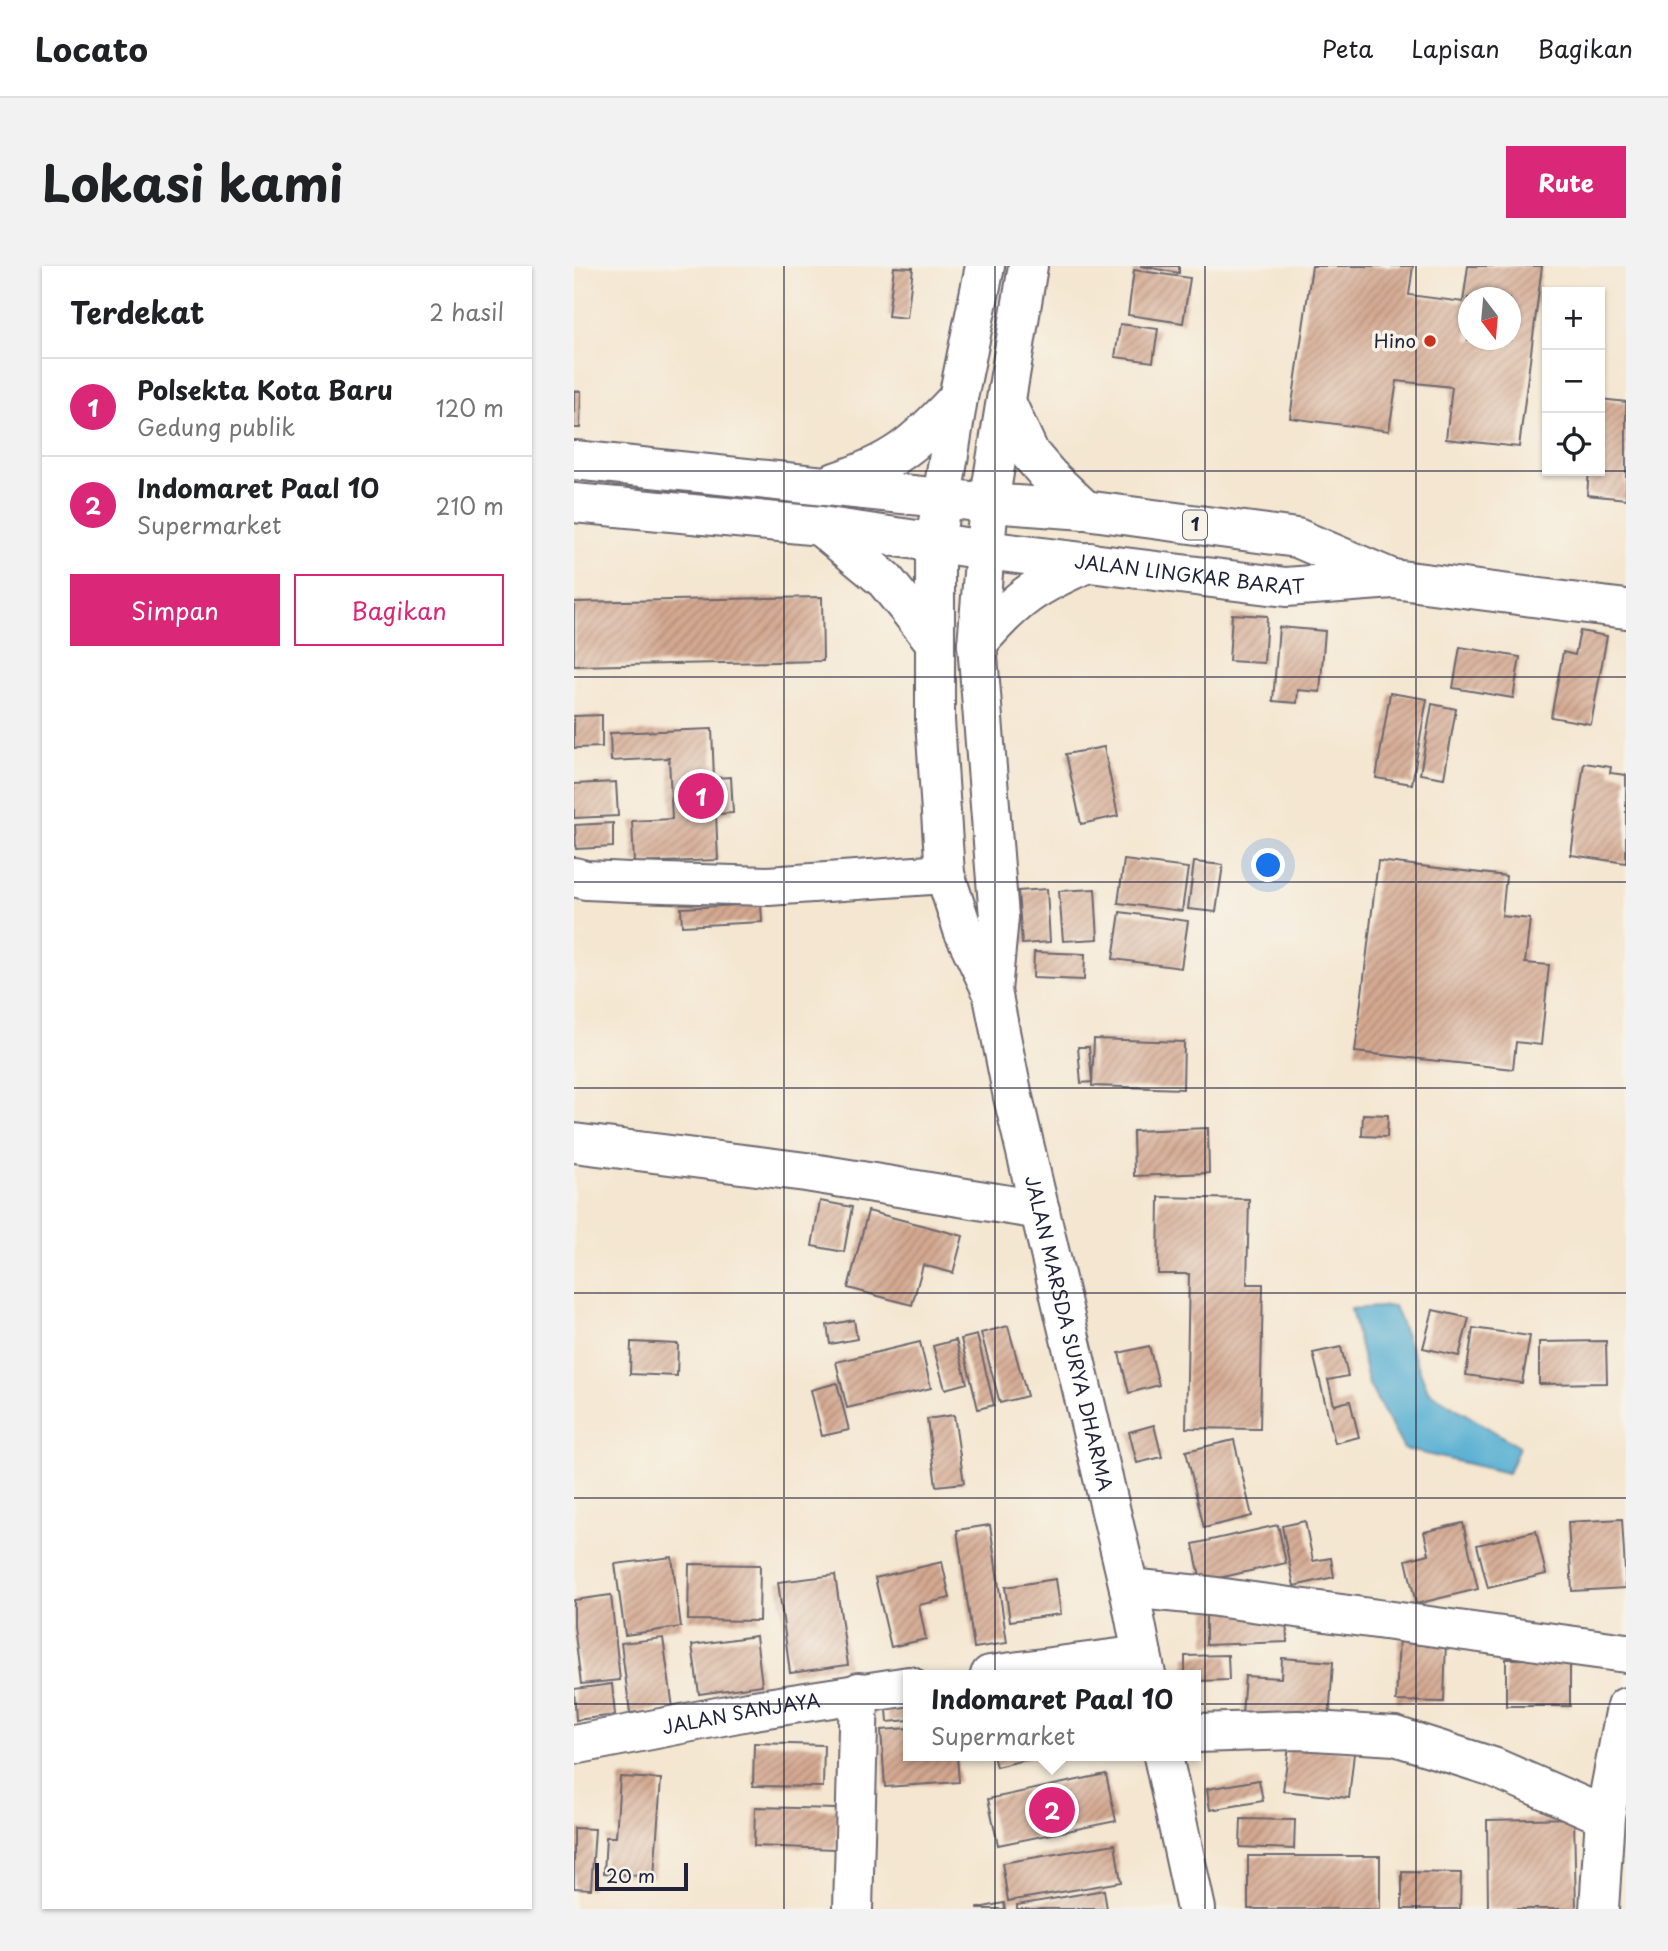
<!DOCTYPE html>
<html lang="id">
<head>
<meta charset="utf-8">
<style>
	body { margin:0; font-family:"Playpen Sans",sans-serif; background:#f2f2f2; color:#202124 }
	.controls { position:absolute; right:21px; top:21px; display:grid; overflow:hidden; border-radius:0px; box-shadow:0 2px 5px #0004 }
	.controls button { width:63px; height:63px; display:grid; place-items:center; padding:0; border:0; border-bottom:2px solid #e0e0e0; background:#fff; color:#202124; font:35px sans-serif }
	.compass { position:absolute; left:884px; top:21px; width:63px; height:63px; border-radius:50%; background:#fff; box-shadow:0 2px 5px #0004; rotate:164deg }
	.scale { position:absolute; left:21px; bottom:18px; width:93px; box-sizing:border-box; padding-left:7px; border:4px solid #22223b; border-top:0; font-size:19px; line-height:24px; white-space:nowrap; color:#22223b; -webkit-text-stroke:5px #f7f3e8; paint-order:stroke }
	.you { position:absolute; left:695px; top:600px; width:24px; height:24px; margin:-18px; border:5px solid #fff; border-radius:50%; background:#1a73e8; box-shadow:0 0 0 10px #1a73e833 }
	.badge { display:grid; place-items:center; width:46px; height:46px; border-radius:50%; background:#db2777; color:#fff; font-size:23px; font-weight:700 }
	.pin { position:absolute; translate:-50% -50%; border:4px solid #fff; box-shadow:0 2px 7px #0006 }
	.popup { position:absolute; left:329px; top:1404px; width:298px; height:91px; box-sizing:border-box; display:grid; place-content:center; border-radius:0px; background:#fff; filter:drop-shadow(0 2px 5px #0005); font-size:23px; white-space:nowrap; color:#757577 }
	.popup b { font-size:26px; color:#202124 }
	.popup::after { content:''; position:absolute; left:50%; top:100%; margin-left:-14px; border:14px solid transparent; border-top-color:#fff }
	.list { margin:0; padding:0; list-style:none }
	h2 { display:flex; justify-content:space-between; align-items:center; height:91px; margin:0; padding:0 28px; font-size:30px }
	h2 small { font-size:23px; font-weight:400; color:#757577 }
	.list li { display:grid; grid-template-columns:46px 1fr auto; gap:21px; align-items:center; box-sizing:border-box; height:98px; padding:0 28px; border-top:2px solid #e0e0e0 }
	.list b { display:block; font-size:26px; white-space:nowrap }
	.list p { margin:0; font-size:23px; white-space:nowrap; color:#757577 }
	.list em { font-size:23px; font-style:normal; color:#757577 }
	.actions { display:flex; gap:14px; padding:21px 28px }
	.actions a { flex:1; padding:16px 0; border:2px solid #db2777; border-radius:0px; text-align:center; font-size:24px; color:#db2777 }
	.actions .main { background:#db2777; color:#fff }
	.icon { flex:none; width:38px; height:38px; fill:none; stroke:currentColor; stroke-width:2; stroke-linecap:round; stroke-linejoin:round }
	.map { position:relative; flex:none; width:1052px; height:1643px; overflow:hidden; border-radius:0px }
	header { display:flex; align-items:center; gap:42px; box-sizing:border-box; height:98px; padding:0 35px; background:#fff; border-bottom:2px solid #e0e0e0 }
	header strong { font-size:33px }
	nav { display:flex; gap:38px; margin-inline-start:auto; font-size:24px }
	.intro { display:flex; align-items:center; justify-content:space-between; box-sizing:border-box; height:168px; padding:0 42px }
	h1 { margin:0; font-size:49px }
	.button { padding:18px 32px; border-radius:0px; background:#db2777; color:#fff; font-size:24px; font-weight:700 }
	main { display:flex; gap:42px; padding:0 42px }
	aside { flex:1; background:#fff; border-radius:0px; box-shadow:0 2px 5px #0004 }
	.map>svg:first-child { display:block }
</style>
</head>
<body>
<header>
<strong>Locato</strong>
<nav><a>Peta</a><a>Lapisan</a><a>Bagikan</a></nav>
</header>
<div class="intro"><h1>Lokasi kami</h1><a class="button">Rute</a></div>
<main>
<aside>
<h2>Terdekat<small>2 hasil</small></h2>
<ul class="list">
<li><span class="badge">1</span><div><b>Polsekta Kota Baru</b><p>Gedung publik</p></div><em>120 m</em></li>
<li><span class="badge">2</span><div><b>Indomaret Paal 10</b><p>Supermarket</p></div><em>210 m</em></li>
</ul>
<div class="actions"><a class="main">Simpan</a><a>Bagikan</a></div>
</aside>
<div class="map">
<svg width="1052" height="1643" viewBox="0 0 1052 1643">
	<defs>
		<pattern id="building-hatch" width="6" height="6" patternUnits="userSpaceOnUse" patternTransform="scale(1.75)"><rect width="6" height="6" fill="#d4a991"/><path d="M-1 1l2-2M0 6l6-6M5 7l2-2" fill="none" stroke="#ac8978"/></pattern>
	</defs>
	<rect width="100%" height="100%" fill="#f7f3e8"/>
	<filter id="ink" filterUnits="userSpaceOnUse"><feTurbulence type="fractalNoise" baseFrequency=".0143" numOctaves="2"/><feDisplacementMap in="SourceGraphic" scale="14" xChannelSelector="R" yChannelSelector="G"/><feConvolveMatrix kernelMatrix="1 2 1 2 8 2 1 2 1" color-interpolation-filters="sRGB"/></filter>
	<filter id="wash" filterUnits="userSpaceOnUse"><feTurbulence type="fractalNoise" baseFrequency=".00686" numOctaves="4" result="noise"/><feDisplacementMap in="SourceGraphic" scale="28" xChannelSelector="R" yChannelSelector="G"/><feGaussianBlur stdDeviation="1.57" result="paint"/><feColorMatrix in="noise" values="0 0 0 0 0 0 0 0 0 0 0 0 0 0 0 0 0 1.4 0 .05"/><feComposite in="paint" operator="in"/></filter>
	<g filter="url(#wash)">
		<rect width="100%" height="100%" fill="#f4e6d0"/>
		<path fill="#55aed2" stroke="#3c6886" stroke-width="2" d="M820 1040 854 1125 945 1181 934 1207 830 1183 795 1119 777 1043Z"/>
		<g id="blocks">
			<path fill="url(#building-hatch)" fill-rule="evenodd" d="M566 0H605V7Z
				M738 0H839L835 29 889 36 894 0H968L945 181 872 173 878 121 823 115 815 165 716 152ZM894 32H936V74H894Z
				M320 1 339 2 333 52 314 50Z
				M560 4 616 12 609 57 554 49Z
				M546 58 584 63 579 96 541 91Z
				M0 125H7L6 162H0Z
				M1026 133 1052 136V233L1013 229 1015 205H1026Z
				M248 331 249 395 0 400V336Z
				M658 348 693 350 690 397 655 395Z
				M705 361 751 365 746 426 724 424 723 437 699 435Z
				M1006 365 1033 370 1017 458 977 451 989 386 1001 389Z
				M886 381 946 391 939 432 879 422Z
				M816 427 853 433 838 518 802 512Z
				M858 438 882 443 870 512 846 508Z
				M28 449V481L0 482V450Z
				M138 463 140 512 157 511 159 547 142 548 144 594 60 597 58 555 98 553 95 492 37 495 36 467Z
				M530 481 544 550 507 558 492 488Z
				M1010 497 1037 501 1036 507 1052 509V597L997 589Z
				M42 516 44 550 0 552V518Z
				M39 557V581L2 583 1 559Z
				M550 594 614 602 608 645 544 637Z
				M804 595 932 610 928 650 956 653 951 697 975 699 967 779 942 776 939 803 781 786Z
				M620 596 649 599 642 646 614 643Z
				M473 623 476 676 448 678 444 625Z
				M521 623 524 673 489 675 485 625Z
				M187 638 188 656 108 660 107 642Z
				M546 646 614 655 607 702 539 693Z
				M460 686 511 688 510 714 459 712Z
				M520 773 610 776 609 823 518 820Z
				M504 781H515L518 816 507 817Z
				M789 848 814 849 813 871 788 870Z
				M634 862 635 907 560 910 559 865Z
				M585 931 675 933 673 1018H689L686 1163 612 1162 615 1008H584Z
				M246 935 278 941 270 986 238 980Z
				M294 945 389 970 379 1007 349 999 338 1039 274 1022Z
				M859 1044 895 1052 885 1090 849 1082Z
				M280 1054 283 1073 256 1078 253 1059Z
				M434 1060 453 1130 426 1137 407 1067Z
				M899 1062 956 1070 948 1117 892 1109Z
				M403 1069 420 1139 404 1143 387 1073Z
				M382 1074 393 1117 371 1123 359 1080Z
				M1032 1075 1033 1117 965 1118V1076Z
				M57 1076 104 1078 103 1110 56 1108Z
				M346 1076 357 1122 273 1142 262 1096Z
				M575 1080 585 1119 555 1127 545 1087Z
				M767 1081 774 1110 754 1114 760 1139 776 1135 785 1171 761 1177 739 1087Z
				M263 1117 275 1164 248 1170 237 1124Z
				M380 1149 390 1217 362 1220 353 1153Z
				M580 1159 588 1191 563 1197 555 1166Z
				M660 1174 678 1250 630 1262 612 1185Z
				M1048 1253 1052 1322 998 1325 994 1256Z
				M731 1255 739 1295 757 1292 760 1311 720 1320 708 1260Z
				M889 1257 904 1323 842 1338 832 1294 855 1288 850 1266Z
				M416 1259 433 1377 400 1382 383 1264Z
				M704 1259 712 1297 627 1316 619 1278Z
				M962 1265 972 1308 914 1322 903 1279Z
				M98 1291 107 1361 51 1369 41 1298Z
				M368 1296 376 1332 345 1339 352 1373 317 1381 301 1312Z
				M115 1298 186 1299 185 1355 114 1354Z
				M261 1309 274 1399 216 1407 204 1316Z
				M482 1313 487 1348 436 1355 431 1321Z
				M37 1329 46 1414 7 1418 0 1360V1334Z
				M712 1342 713 1376 632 1379V1344Z
				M182 1370 188 1419 125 1428 118 1379Z
				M89 1372 99 1442 56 1447 47 1377Z
				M825 1372 872 1374 870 1436 822 1435Z
				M654 1389 655 1414 622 1415V1409H611V1390Z
				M708 1392 759 1396 755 1454 668 1448 671 1410 707 1412Z
				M932 1393H996V1440H932Z
				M38 1418 41 1449 2 1454 0 1423Z
				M335 1429V1454L314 1456 312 1431Z
				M335 1462V1490H383L385 1516 311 1521 307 1464Z
				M180 1477 250 1479 249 1521 179 1520Z
				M715 1480 780 1487 775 1532 709 1525Z
				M419 1490H463V1491L422 1501Z
				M532 1508 542 1555 424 1579 414 1533Z
				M46 1511 87 1513 80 1611 30 1607 32 1571H42Z
				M685 1514 689 1535 636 1544 633 1523Z
				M181 1541 263 1543 262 1583 180 1580Z
				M1000 1552 1002 1643H914L913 1554Z
				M667 1553 721 1554 720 1583 666 1581Z
				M0 1562 21 1563 17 1623 0 1622Z
				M541 1578 547 1616 434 1635 428 1597Z
				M674 1590H806V1643H674Z
				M828 1606 887 1607 886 1643H828Z
				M530 1624 533 1643H443V1639Z
				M430 1637 431 1643H404V1642Z"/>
		</g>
	</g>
	<g filter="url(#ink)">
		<use href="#blocks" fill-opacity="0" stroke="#6c676f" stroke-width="2"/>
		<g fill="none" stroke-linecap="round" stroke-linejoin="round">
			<g stroke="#6c676f" stroke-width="42">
				<g id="minor">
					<path d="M0 611 12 614 56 616 194 620 371 608"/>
					<path d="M0 877 232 906 466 944"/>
					<path d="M555 1322 635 1330 1052 1387"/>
					<path d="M416 1409 568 1389"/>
					<path d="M622 1467 724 1464 821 1470 919 1501 1031 1550 1025 1643"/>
					<path id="s1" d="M0 1479 174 1445 335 1420"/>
					<path d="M1031 1550 1052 1441"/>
					<path d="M279 1643 285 1426"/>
				</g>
			</g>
			<g stroke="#6c676f" stroke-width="42">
				<g id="highway">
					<path id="s2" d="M411 0 384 132 361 276V454L371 608 389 664 418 725 439 831 555 1322 572 1409"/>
					<path d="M432 136 456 188 475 210 511 244"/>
					<path d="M0 194 415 237 511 244 723 272 814 311"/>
					<path d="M261 216C322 196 341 178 384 132"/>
					<path id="s3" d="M0 237 247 260 411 284 712 321 819 313 1052 343"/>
					<path d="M247 261 311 314 361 376"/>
					<path d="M403 378C441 333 462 319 516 296"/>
					<path d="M418 725 425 651 403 378 415 237 454 0"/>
					<path d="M589 1490 622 1643"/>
				</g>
			</g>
			<use href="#minor" stroke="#fff" stroke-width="38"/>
			<use href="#highway" stroke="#fff" stroke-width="38"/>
		</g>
	</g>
	<path fill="none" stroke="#22223b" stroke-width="2" stroke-opacity="0.55" d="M210 0V1643M421 0V1643M631 0V1643M842 0V1643M0 205H1052M0 411H1052M0 616H1052M0 822H1052M0 1027H1052M0 1232H1052M0 1438H1052"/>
	<circle fill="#c8321e" stroke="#f7f3e8" stroke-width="2.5" cx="856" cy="75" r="7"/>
	<g text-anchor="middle" stroke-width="7" stroke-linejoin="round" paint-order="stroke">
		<rect fill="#f7f3e8" stroke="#62616f" stroke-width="2" x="609" y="244.5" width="24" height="29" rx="5"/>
		<g font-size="18" font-weight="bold" fill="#22223b">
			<text x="621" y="265">1</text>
		</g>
		<g font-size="19" fill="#22223b" stroke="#f7f3e8" text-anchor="end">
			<text x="842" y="82">Hino</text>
		</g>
		<g font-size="19" fill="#22223b" stroke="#f7f3e8">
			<text dy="7" stroke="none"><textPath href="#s3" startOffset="620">JALAN LINGKAR BARAT</textPath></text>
			<text dy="7" stroke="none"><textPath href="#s2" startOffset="1090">JALAN MARSDA SURYA DHARMA</textPath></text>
			<text dy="7" stroke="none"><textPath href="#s1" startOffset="170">JALAN SANJAYA</textPath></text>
		</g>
	</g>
</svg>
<div class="controls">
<button>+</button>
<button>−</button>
<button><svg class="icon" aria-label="locate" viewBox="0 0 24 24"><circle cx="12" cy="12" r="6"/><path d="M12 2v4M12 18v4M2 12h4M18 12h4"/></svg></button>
</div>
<svg class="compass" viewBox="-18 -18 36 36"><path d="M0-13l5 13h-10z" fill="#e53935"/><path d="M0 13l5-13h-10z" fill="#757577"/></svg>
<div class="scale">20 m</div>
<div class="you"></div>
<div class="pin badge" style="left:127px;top:530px">1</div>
<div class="pin badge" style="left:478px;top:1544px">2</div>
<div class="popup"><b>Indomaret Paal 10</b>Supermarket</div>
</div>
</main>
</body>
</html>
